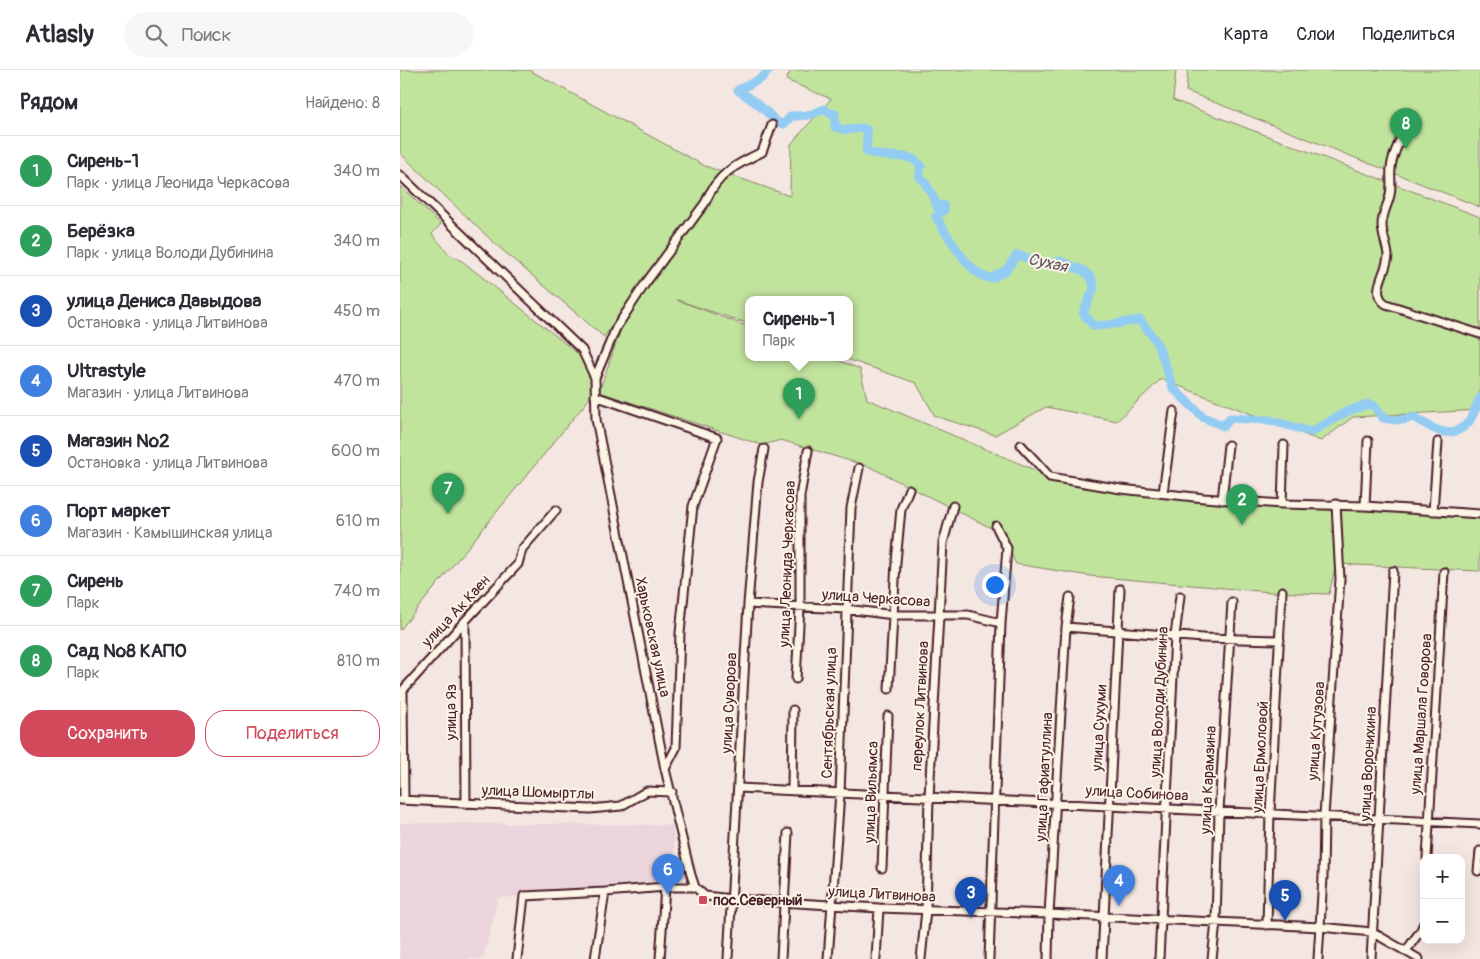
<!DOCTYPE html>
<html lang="ru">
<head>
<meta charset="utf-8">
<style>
	body { margin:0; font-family:Pangolin,sans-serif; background:#f7f7f7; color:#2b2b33 }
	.controls { position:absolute; right:15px; bottom:15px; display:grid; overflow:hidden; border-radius:10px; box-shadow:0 5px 20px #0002 }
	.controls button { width:45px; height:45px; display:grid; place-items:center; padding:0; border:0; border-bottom:1px solid #e1e1e2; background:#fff; color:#2b2b33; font:25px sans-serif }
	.you { position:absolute; left:594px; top:514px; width:18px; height:18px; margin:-12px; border:4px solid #fff; border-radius:50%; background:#1a73e8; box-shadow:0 0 0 8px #1a73e833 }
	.badge { display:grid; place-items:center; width:32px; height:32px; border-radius:50%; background:#d1495b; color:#fff; font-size:16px; font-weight:700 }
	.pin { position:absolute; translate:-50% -41px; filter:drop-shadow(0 1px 2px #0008) }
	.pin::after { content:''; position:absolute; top:26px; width:18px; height:15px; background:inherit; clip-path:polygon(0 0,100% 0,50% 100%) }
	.popup { position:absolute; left:345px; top:226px; width:108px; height:65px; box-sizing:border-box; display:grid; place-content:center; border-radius:10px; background:#fff; filter:drop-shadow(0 1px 4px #0005); font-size:16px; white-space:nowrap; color:#7c7c81 }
	.popup b { font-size:19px; color:#2b2b33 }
	.popup::after { content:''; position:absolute; left:50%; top:100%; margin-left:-10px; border:10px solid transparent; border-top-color:#fff }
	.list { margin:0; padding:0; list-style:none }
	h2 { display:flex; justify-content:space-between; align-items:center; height:65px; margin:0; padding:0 20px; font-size:21px }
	h2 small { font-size:16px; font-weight:400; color:#7c7c81 }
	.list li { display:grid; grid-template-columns:32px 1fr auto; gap:15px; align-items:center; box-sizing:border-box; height:70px; padding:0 20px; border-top:1px solid #e1e1e2 }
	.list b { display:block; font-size:19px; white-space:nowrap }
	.list p { margin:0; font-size:16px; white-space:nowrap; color:#7c7c81 }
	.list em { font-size:16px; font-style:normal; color:#7c7c81 }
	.actions { display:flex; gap:10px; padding:15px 20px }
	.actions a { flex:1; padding:11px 0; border:1px solid #d1495b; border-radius:20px; text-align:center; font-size:18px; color:#d1495b }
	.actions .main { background:#d1495b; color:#fff }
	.icon { flex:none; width:28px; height:28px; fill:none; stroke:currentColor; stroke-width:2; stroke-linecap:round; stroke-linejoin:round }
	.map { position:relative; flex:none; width:1080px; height:889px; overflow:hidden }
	header { display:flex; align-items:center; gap:30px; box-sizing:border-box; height:70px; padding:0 25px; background:#fff; border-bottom:1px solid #e1e1e2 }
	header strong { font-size:24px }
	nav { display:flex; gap:28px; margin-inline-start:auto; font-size:18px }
	.search { width:350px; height:45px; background:#f7f7f7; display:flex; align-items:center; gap:12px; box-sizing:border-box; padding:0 18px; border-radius:28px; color:#7c7c81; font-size:19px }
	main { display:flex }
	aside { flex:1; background:#fff }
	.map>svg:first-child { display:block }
</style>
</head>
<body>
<header>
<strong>Atlasly</strong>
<div class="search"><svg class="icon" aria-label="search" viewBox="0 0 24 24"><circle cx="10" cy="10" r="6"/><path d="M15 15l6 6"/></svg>Поиск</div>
<nav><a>Карта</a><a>Слои</a><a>Поделиться</a></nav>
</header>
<main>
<aside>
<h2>Рядом<small>Найдено: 8</small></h2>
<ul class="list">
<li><span class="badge" style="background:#2e9e5b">1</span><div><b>Сирень-1</b><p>Парк · улица Леонида Черкасова</p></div><em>340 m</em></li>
<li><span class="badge" style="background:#2e9e5b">2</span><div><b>Берёзка</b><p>Парк · улица Володи Дубинина</p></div><em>340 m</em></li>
<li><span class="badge" style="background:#1a4fb4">3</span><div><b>улица Дениса Давыдова</b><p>Остановка · улица Литвинова</p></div><em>450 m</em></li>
<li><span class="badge" style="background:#3f7fe0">4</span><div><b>Ultrastyle</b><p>Магазин · улица Литвинова</p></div><em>470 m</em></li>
<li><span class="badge" style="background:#1a4fb4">5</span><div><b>Магазин №2</b><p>Остановка · улица Литвинова</p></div><em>600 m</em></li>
<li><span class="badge" style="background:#3f7fe0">6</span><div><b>Порт маркет</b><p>Магазин · Камышинская улица</p></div><em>610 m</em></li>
<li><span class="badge" style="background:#2e9e5b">7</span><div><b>Сирень</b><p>Парк</p></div><em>740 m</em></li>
<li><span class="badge" style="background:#2e9e5b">8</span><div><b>Сад №8 КАПО</b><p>Парк</p></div><em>810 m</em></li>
</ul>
<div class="actions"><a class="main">Сохранить</a><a>Поделиться</a></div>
</aside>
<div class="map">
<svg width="1080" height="889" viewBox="0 0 1080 889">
	<rect width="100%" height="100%" fill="#f4e6e1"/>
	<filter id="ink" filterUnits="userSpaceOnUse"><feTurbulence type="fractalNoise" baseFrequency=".02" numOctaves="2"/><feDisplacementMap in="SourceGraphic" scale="10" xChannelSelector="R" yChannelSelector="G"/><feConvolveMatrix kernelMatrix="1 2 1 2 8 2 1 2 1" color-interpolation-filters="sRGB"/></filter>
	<g filter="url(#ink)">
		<path fill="#ebd4dc" d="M0 753 273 755 276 813 98 828 83 889H0Z"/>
		<path fill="#c1e49d" stroke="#868264" d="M0 0H129L305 96 390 126 391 74 431 29 386 10 391 0H776L773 30 1080 147V340L953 347 921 371 761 309 717 351 646 337 595 365 535 346 516 313 444 288H449V230H349V254L277 230 349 257V288H432L460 299 467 329 668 414 863 434 1080 448V501L936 494 929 524 870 522 690 506 616 494 601 463 470 397 381 370 362 375 199 322 222 256 244 217 239 215 204 267 93 172 0 83Z
			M788 0H1080V137L786 21Z
			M0 116 41 154 32 164 50 185 62 191 181 286 192 308 190 328 0 560Z"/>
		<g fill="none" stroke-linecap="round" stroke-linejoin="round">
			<path stroke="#93ccf2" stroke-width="9" d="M369 0 362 8 338 20 359 35 377 52 384 54 391 46C408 45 407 47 424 39L429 43 435 44V57L446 60 462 58 467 60V72L466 75 467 82C473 83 480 86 487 86 500 87 513 85 521 96L519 107C529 115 533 127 538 138L543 135 544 140 536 147C545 162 566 197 581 205 584 207 588 208 592 208L606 200 617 185 649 194 660 191 684 201 692 209 694 218 683 243 694 256 708 255 740 250 756 271 765 294 773 318 803 347 824 356 830 348 869 350 911 362 946 342 968 334 974 336 983 348C994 351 1003 351 1014 347 1032 358 1049 372 1068 353 1074 346 1076 334 1080 328"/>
			<g stroke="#4a1f2b" stroke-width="11">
				<path id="minor" d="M1002 65C998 75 992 86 991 98 990 107 992 116 990 125 988 135 982 144 982 155 982 165 987 175 988 185 988 202 968 222 986 234L1080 264
					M0 105 182 280 195 308 196 349 265 699 291 805 295 817 305 826 332 829 479 838 649 844 920 857 972 862 1019 889
					M195 308 216 258 245 214 305 133C317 104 335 95 362 82L372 55
					M195 326 317 368 293 436 280 563 276 678 265 699
					M621 375 650 407 721 419 804 428 882 434 965 436 1080 444
					M763 423 774 341
					M822 430 828 375
					M882 434 884 375
					M965 436 968 371
					M1033 441 1038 372
					M348 534 446 539 494 545H568L601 553
					M65 551 66 734
					M666 557 803 568 880 570
					M396 609 400 537V426L408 381
					M489 619 496 492 501 439 509 419
					M338 718 1080 754
					M392 720 393 640
					M0 730 190 739 221 736 247 721 272 722
					M4 730 3 620 65 551 118 494 122 479 156 440
					M1027 788 1044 502
					M482 798 488 646
					M1078 801 1080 781
					M867 855 870 744 882 521
					M1006 881 1021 860 1024 853
					M117 889 124 826 205 822 265 817H295
					M195 889 205 822
					M260 889 265 817
					M328 889 348 534 358 412 364 379
					M381 889 388 763
					M428 889 440 723 451 438 459 398
					M476 889 479 838
					M521 889 526 840 529 727 543 473 553 436
					M589 889 601 553 607 478 596 456
					M648 889 649 844 666 557 670 527
					M702 889 720 519
					M759 889 775 566 780 526
					M812 889 816 852 819 741 832 532
					M918 889 923 807 924 746 940 509 936 434
					M971 889 993 501"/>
			</g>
			<use href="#minor" stroke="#fcf5e5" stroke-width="7"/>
		</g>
	</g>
	<rect fill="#d1495b" stroke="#fcf5e5" stroke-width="2" x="298" y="825" width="10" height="10" rx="2.5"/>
	<g text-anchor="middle" stroke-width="4" stroke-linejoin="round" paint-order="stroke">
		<g font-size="15" fill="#4a1f2b" stroke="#fcf5e5">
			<text transform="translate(387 494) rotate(-88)" y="5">улица Леонида Черкасова</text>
			<text transform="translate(476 528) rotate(4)" y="5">улица Черкасова</text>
			<text transform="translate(56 541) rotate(-47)" y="5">улица Ак Каен</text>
			<text transform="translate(253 567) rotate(78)" y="5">Харьковская улица</text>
			<text transform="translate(759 632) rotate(-87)" y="5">улица Володи Дубинина</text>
			<text transform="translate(329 633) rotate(-87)" y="5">улица Суворова</text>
			<text transform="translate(520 636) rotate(-87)" y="5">переулок Литвинова</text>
			<text transform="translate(51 642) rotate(-90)" y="5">улица Яз</text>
			<text transform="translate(429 643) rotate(-88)" y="5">Сентябрьская улица</text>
			<text transform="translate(1021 644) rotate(-86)" y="5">улица Маршала Говорова</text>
			<text transform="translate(699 658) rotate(-87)" y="5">улица Сухуми</text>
			<text transform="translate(916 661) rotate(-86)" y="5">улица Кутузова</text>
			<text transform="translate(860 687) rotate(-87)" y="5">улица Ермоловой</text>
			<text transform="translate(968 694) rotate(-87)" y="5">улица Воронихина</text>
			<text transform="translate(644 707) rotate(-87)" y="5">улица Гафиатуллина</text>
			<text transform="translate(808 710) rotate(-87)" y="5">улица Карамзина</text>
			<text transform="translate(138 722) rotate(2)" y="5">улица Шомыртлы</text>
			<text transform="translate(471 722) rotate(-88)" y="5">улица Вильямса</text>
			<text transform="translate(737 723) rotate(3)" y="5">улица Собинова</text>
			<text transform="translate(482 824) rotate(3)" y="5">улица Литвинова</text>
		</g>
		<g font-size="15" font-weight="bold" fill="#4a1f2b" stroke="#fcf5e5" text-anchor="start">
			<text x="313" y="835">пос.Северный</text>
		</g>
		<g font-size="16" font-style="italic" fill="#605367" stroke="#fcf5e5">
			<text transform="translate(648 192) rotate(12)" y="6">Сухая</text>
		</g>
	</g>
</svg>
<div class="controls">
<button>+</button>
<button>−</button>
</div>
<div class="you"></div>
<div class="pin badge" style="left:399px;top:349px;background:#2e9e5b">1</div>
<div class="popup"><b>Сирень-1</b>Парк</div>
<div class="pin badge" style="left:842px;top:455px;background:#2e9e5b">2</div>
<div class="pin badge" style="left:571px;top:848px;background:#1a4fb4">3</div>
<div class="pin badge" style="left:719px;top:836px;background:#3f7fe0">4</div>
<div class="pin badge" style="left:885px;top:851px;background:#1a4fb4">5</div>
<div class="pin badge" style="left:268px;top:825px;background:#3f7fe0">6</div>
<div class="pin badge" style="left:48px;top:444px;background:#2e9e5b">7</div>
<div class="pin badge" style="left:1006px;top:79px;background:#2e9e5b">8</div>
</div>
</main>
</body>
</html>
